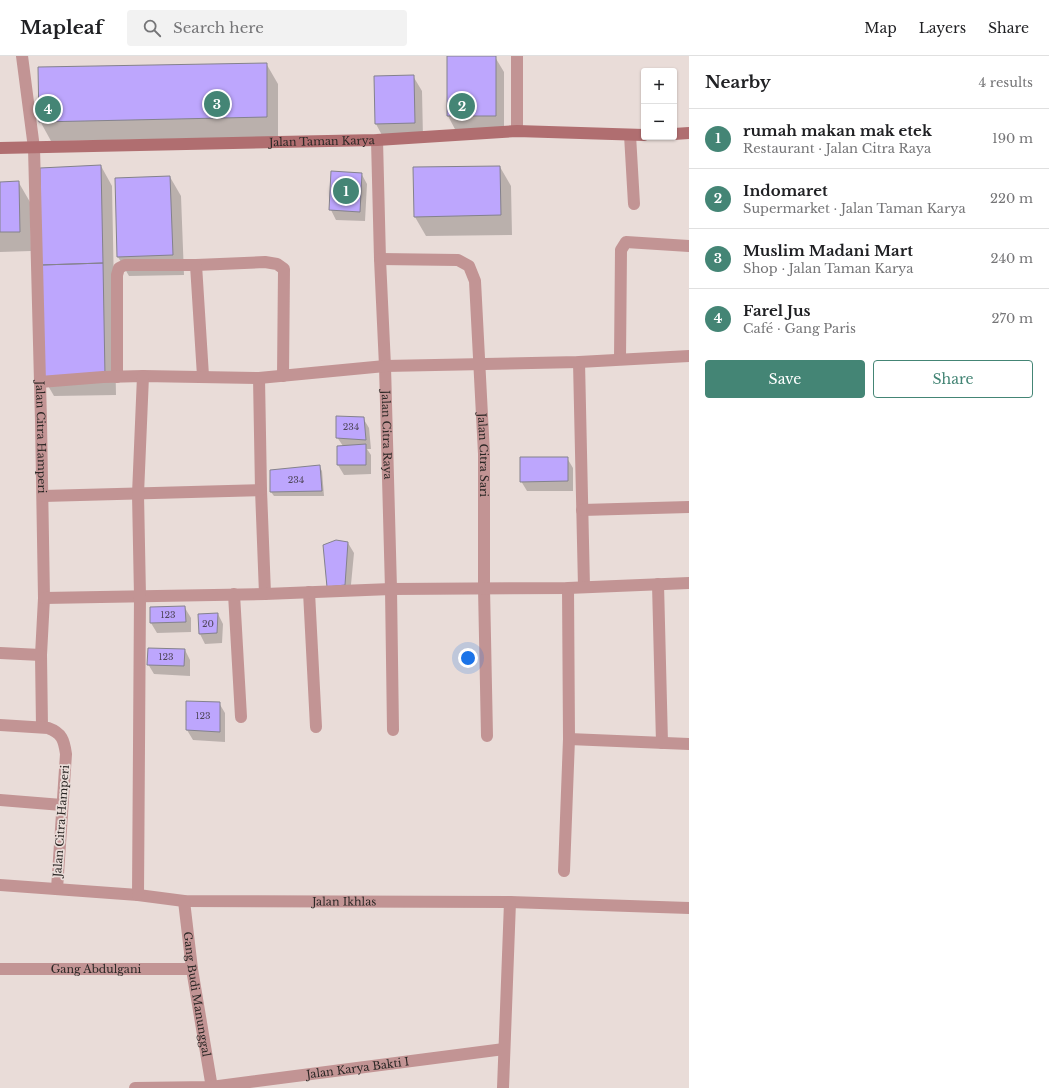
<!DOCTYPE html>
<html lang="en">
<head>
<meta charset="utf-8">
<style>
	body { margin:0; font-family:"Libre Baskerville",serif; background:#f2f2f2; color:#202124 }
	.controls { position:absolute; right:12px; top:12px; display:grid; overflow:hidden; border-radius:4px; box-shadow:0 1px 3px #0004 }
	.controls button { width:36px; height:36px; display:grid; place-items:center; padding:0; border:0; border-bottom:1px solid #e0e0e0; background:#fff; color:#202124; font:20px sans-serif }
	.you { position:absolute; left:468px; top:602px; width:14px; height:14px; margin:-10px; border:3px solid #fff; border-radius:50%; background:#1a73e8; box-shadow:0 0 0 6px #1a73e833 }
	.badge { display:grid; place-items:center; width:26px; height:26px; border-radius:50%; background:#448575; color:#fff; font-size:13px; font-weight:700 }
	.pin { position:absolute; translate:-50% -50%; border:2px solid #fff; box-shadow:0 1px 4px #0006 }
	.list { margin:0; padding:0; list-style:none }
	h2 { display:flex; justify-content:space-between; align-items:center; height:52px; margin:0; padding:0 16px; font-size:17px }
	h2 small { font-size:13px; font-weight:400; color:#757577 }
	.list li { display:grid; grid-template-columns:26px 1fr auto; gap:12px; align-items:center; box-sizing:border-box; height:60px; padding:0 16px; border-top:1px solid #e0e0e0 }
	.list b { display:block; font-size:15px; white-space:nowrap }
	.list p { margin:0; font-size:13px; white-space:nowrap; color:#757577 }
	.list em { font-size:13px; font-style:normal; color:#757577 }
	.actions { display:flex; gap:8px; padding:12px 16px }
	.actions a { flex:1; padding:9px 0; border:1px solid #448575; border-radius:4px; text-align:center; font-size:14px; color:#448575 }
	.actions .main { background:#448575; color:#fff }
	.icon { flex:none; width:22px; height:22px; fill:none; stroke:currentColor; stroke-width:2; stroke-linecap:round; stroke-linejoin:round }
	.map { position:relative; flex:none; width:689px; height:1032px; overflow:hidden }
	header { display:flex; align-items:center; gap:24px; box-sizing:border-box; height:56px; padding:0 20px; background:#fff; border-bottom:1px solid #e0e0e0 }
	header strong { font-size:19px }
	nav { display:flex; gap:22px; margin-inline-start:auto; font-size:14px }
	.search { width:280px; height:36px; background:#f2f2f2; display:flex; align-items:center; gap:10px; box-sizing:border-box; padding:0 14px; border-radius:4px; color:#757577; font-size:15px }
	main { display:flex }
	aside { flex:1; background:#fff }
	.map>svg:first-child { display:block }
</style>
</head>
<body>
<header>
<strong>Mapleaf</strong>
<div class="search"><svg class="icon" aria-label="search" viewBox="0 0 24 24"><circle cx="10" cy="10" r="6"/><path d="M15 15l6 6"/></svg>Search here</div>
<nav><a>Map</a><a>Layers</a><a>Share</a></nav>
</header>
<main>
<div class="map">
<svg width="689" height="1032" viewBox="0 0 689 1032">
	<rect width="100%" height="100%" fill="#e9dcd8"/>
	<path fill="#0003" d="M495 1 504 16V75H456L448 60Z
		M267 9 278 28V81L51 85 40 65Z
		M413 20 422 35 423 82 384 83 376 68Z
		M101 110 112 130 116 339 54 340 43 321Z
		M500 111 511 130 512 179 426 180 415 161Z
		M332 116 361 117 367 128 365 165 336 164 331 154Z
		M170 121 181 140 184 219 129 220 118 201Z
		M0 127H19L30 146 31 195 0 196Z
		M363 362 369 372 371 393H367L371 399V418L344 419 338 409 343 390 337 381Z
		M567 402 573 412V435H527L521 425Z
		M319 410 322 415 324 440H274L271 436Z
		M348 487 354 497 350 539 324 489Z
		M185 552 191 562V576L157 577 151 567Z
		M218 558 223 568 222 587 205 588 200 578 199 559Z
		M185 594 190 604V620L154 618 148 608Z
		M219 647 225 657V686L193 684 187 674Z"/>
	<path fill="#bda6fd" stroke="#84828c" d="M447 0H496V60H447Z
		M267 7V61L39 66 38 11Z
		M414 19 415 67 375 68 374 20Z
		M101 109 103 207 41 209 40 112Z
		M500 110 501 159 414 161 413 111Z
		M331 115 362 117 360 156 329 154Z
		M170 120 173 199 117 201 115 122Z
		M19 125 20 176H0V126Z
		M103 207 105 320 42 321 41 209Z
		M336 360 364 361 366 384 336 382Z
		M366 388V409H337V390Z
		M520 401H568V425L520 426Z
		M320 409 322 435 270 436V414Z
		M336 484 348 486 345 529 327 531 323 489Z
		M185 550 186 566 150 567V551Z
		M218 557 217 577 199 578 198 558Z
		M148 592 185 593 184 610 147 609Z
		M186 645 220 646V676L186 674Z"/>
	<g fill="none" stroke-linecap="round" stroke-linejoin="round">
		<g stroke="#c29494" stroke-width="12">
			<path id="s1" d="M22 0 34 92 41 365 44 542 41 599 42 671"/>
			<path d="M517 75V0"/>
			<path d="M630 79 634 148"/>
			<path id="s2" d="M377 84 380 203 385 310 391 533 393 674"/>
			<path id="s3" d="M380 203 458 204 469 210 475 225 484 398V532L487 680"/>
			<path d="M620 303 621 194 626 186 689 190"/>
			<path d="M579 306 584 531"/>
			<path d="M203 320 196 209 265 206 277 208 284 213 283 320"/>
			<path d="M117 321V219L119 212 125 209H196"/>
			<path d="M259 322 261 434 265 538"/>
			<path d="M40 326 103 321 143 320 259 322 385 310 579 306 689 300"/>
			<path d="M43 440 261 434"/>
			<path d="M582 454 689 451"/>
			<path d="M658 528 662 687"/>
			<path d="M309 536 316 671"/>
			<path d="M234 538 241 661"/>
			<path d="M44 542 265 538 391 533 568 532 689 527"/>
			<path d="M0 597 41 599"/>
			<path d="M0 669 48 672C62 677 64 684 66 698L57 833"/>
			<path d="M569 683 689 688"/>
			<path d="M0 744 62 749"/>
			<path d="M564 815 569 683 568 532"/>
			<path id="s4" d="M0 829 138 839 184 845 510 846 689 852"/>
			<path d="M138 839 140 540 138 438 143 320"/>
			<path id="s5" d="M184 845 192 913 212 1032"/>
			<path id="s6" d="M0 913H192"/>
			<path id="s7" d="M135 1032 211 1031 504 993"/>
			<path d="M503 1032 510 846"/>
		</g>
		<g stroke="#b06e70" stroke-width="12">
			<path d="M674 78 689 77"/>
			<path id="s8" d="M0 92 377 84 517 75 644 79"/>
		</g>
	</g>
	<g text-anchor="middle" stroke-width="3.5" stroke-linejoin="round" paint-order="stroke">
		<g font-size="9" fill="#50475b">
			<text x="351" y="374">234</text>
			<text x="296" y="427">234</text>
			<text x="168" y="562">123</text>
			<text x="208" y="571">20</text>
			<text x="166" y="604">123</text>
			<text x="203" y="663">123</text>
		</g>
		<g font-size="11" fill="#2b2725" stroke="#e9dcd8">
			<text dy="4" stroke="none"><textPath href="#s8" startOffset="322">Jalan Taman Karya</textPath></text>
			<text dy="4" stroke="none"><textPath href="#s2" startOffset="295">Jalan Citra Raya</textPath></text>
			<text dy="4" stroke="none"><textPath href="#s1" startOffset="382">Jalan Citra Hamperi</textPath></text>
			<text dy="4" stroke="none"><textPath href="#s3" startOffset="281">Jalan Citra Sari</textPath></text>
			<text transform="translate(61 765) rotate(-86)" y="4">Jalan Citra Hamperi</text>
			<text dy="4" stroke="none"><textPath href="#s4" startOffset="345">Jalan Ikhlas</textPath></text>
			<text dy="4" stroke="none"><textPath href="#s6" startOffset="96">Gang Abdulgani</textPath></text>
			<text dy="4" stroke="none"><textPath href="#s5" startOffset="94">Gang Budi Manunggal</textPath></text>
			<text dy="4" stroke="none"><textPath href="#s7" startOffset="224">Jalan Karya Bakti I</textPath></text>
		</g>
	</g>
</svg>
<div class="controls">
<button>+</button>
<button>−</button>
</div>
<div class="you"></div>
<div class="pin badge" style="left:346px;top:135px">1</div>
<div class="pin badge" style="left:462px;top:50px">2</div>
<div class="pin badge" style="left:217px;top:48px">3</div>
<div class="pin badge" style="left:48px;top:53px">4</div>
</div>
<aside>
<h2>Nearby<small>4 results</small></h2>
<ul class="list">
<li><span class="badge">1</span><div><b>rumah makan mak etek</b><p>Restaurant · Jalan Citra Raya</p></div><em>190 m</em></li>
<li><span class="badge">2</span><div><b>Indomaret</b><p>Supermarket · Jalan Taman Karya</p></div><em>220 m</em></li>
<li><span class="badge">3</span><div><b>Muslim Madani Mart</b><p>Shop · Jalan Taman Karya</p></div><em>240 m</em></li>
<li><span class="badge">4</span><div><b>Farel Jus</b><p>Café · Gang Paris</p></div><em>270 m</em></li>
</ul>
<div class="actions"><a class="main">Save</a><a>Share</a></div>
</aside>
</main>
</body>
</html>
